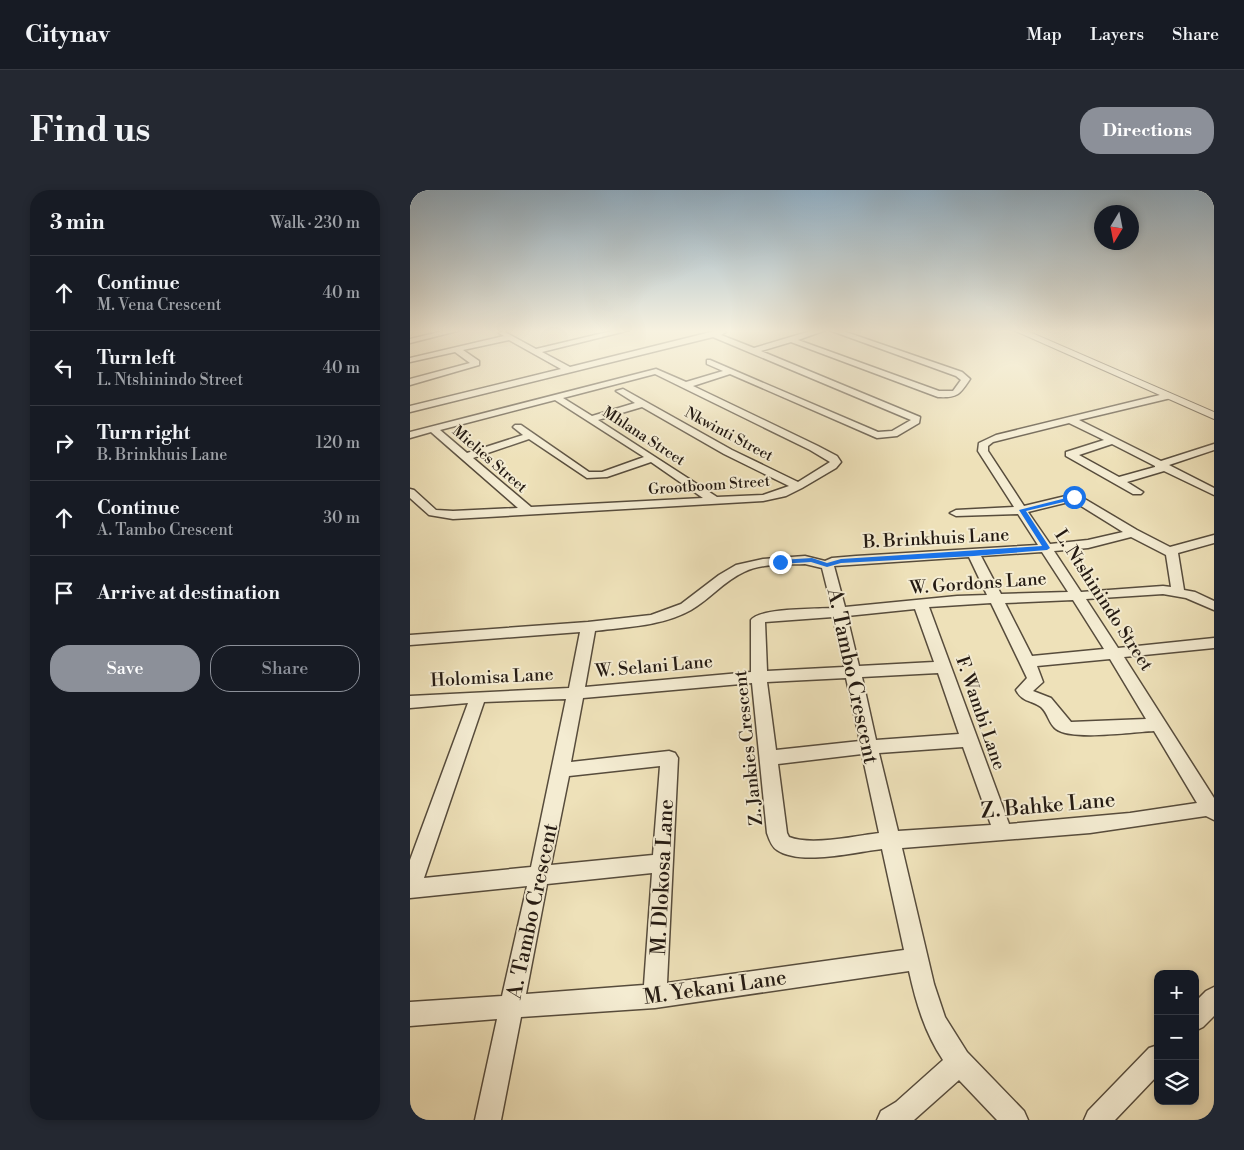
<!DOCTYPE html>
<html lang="en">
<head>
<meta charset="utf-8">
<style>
	body { margin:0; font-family:"Libre Bodoni",serif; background:#242831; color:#f1f3f6 }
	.controls { position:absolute; right:15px; bottom:15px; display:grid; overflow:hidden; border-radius:10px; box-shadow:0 2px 8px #0003 }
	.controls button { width:45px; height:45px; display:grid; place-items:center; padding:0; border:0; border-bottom:1px solid #363941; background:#171b24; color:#f1f3f6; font:25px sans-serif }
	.compass { position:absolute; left:684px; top:15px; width:45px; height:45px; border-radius:50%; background:#171b24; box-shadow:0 2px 8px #0003; rotate:190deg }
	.stop { position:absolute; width:15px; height:15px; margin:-11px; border:4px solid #1a73e8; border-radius:50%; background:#fff }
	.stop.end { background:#1a73e8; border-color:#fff; box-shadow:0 1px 5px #0008 }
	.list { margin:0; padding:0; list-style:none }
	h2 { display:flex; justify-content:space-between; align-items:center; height:65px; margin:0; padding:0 20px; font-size:21px }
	h2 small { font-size:16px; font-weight:400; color:#9ea1a6 }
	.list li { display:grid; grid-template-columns:32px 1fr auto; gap:15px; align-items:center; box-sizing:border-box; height:75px; padding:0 20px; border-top:1px solid #363941 }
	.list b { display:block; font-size:19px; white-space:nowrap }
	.list p { margin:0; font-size:16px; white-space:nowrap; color:#9ea1a6 }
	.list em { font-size:16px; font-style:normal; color:#9ea1a6 }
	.actions { display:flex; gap:10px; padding:15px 20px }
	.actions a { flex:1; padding:11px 0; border:1px solid #8c9099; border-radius:20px; text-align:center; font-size:18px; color:#8c9099 }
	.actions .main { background:#8c9099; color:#fff }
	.icon { flex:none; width:28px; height:28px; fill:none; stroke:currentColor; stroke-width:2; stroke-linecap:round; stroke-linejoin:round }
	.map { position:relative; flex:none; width:804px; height:930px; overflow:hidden; border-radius:20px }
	header { display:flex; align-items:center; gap:30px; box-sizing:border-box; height:70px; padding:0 25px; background:#171b24; border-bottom:1px solid #363941 }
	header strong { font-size:24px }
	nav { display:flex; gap:28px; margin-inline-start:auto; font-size:18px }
	.intro { display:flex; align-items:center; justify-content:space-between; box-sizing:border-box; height:120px; padding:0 30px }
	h1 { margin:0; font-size:35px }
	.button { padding:12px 22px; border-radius:20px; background:#8c9099; color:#fff; font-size:18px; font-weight:700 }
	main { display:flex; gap:30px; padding:0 30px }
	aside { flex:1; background:#171b24; border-radius:20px; box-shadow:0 2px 8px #0003 }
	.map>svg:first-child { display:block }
</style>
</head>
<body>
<header>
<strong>Citynav</strong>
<nav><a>Map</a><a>Layers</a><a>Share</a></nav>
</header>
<div class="intro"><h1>Find us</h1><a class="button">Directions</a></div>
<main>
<aside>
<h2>3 min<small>Walk · 230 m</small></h2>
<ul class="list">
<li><svg class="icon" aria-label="ahead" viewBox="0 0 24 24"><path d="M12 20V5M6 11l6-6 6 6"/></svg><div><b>Continue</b><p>M. Vena Crescent</p></div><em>40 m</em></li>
<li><svg class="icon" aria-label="left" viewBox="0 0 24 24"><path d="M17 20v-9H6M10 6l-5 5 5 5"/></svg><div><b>Turn left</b><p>L. Ntshinindo Street</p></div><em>40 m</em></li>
<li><svg class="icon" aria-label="right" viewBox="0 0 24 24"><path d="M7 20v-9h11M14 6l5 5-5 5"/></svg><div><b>Turn right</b><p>B. Brinkhuis Lane</p></div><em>120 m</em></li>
<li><svg class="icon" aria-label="ahead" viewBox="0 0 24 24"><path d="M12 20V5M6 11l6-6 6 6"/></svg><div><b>Continue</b><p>A. Tambo Crescent</p></div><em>30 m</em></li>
<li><svg class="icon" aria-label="arrive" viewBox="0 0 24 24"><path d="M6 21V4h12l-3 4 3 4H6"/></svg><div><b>Arrive at destination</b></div></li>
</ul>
<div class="actions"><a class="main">Save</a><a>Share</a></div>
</aside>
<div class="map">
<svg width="804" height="930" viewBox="0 0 804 930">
	<rect width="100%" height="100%" fill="#eee1b9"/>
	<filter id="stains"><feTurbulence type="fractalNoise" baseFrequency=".004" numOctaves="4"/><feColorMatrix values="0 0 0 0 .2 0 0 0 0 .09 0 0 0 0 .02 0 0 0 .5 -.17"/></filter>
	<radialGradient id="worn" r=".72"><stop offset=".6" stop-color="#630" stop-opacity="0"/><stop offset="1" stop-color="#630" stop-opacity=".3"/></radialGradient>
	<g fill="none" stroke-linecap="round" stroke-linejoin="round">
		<g stroke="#574c3c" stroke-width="3">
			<path id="minor" d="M37 140H51L0 153V149Z
				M206 140H220L132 162 160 177 309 140 316 142 311 145 344 158 404 140H416L388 150 529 201H543L551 190 546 186 419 140H430L552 182 560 189C550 204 548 208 528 207L381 152 351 161 510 227 509 233 487 246 467 248 320 184 283 196 408 256 427 266 431 272 426 278 392 298 376 306 353 311 43 329 19 325 0 308V299L4 300 26 320 43 321 108 318 21 242 0 248V242L246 179 276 192 313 181 297 174V170H300L468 242 482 241 501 230 303 147 0 222V216L151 179 99 150 53 160 69 171V175L0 195V189L60 173 45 162 0 172V168L94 146 89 143 93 141 126 159ZM245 184 400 260 420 272 388 292 322 260 213 199 206 201 225 213 182 226 153 208ZM145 210 234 267 192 282H179L111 235H105L103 237 113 245 57 263 30 240ZM232 217 314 264 379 296 353 305 307 307 188 230ZM119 249 177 288 197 287 241 272 293 308 121 317 63 268Z
				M758 203 762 206 761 208 669 230 751 271 804 254V260L759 275 804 298V305L754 281 717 292 733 302 731 304H723L656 266V262L694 250 659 233 583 252 578 256V261L614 316 664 304 668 305 727 340 760 357 804 345V353L768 363 774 400 785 402 804 411V420L776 408 753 404 676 409 708 458 804 448V458L714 467 804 608V630L796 626 680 643 492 658 524 794 535 827 557 862 614 921 618 930H587L549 890 504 930H467L471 921 486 912 533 870C515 843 506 813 499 781L245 818 111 827 91 930H65L87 829 0 836V812L92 806 117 696 0 708V670L58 513 0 518V506L159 498 170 442 0 455V445L178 432 241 425 271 414 309 385 326 375 353 369 395 366 415 371 422 368 446 366 628 355 608 324 546 326 540 323 546 320 604 317 568 261 569 253 586 245ZM702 254 745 276V277L709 287 669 265ZM663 311 713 342 678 350 640 354 618 322ZM721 347 756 365 761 397 753 396 671 402 644 361 678 358ZM632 362 658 402 591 404 571 366ZM559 367 577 405 547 406 435 417 424 376ZM395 374 412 378 422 418C406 419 349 418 341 430V482L175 497 185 441C216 437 253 436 281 420 300 409 314 391 334 382 352 373 376 375 395 374ZM663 410 694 459 622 466 595 413ZM581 413 617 488 606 500C612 512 621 510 631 517 638 523 639 534 646 539 661 551 723 542 744 541L787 613 720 623 599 634 519 417ZM505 419 524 472 449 476 437 426ZM423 427 434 477 357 481 355 432ZM700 469 736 529 661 532 641 508 623 501 633 492 627 476ZM528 483 549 544 466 550 452 487ZM436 488 450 551 366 560 357 492ZM342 493 357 643C359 649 362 657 367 660 390 676 445 662 472 659L494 760 257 793 268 568 265 563 259 561 161 572 173 508ZM156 509 121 677 14 688 74 512ZM553 557 581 635 488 641 469 563ZM452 564 469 643C445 646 401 656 379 647L377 643 368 574ZM250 576 243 665 141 675 159 586ZM242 683 234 795 116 804 137 694Z
				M804 797V826L793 837 785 841V812L796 801Z
				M748 855V885L705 930H674L678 921 739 858Z"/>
		</g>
		<g stroke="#574c3c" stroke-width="2">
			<path id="tertiary" d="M603 140H615L804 222V229Z"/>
		</g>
		<use href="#minor" fill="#f4ecd2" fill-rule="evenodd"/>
		<use href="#tertiary" fill="#f4ecd2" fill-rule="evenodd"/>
	</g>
	<linearGradient id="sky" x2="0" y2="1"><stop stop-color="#8fabbf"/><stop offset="0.52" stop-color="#f7f2e0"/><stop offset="1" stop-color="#f7f2e0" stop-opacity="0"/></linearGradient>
	<rect width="804" height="271" fill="url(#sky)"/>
	<path fill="#1a73e8" d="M664 306 666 309 616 321 640 358 637 360 564 366 431 373 417 377 401 372 370 374 366 372 370 370 402 368 417 373 431 369 632 356 609 320Z"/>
	<g text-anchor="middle" stroke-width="4" stroke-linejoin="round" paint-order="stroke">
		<g font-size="15" fill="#251b13" stroke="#f4ecd2">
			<text transform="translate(319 244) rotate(28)" y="5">Nkwinti Street</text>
			<text transform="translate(234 246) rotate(33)" y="5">Mhlana Street</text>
			<text transform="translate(80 269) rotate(41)" y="5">Mielies Street</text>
			<text transform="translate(299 295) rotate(-4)" y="5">Grootboom Street</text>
		</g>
		<g font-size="18" fill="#251b13" stroke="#f4ecd2">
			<text transform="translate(526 348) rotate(-3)" y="6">B. Brinkhuis Lane</text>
			<text transform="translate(568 393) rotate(-4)" y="6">W. Gordons Lane</text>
			<text transform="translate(694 410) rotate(57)" y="6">L. Ntshinindo Street</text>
			<text transform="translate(244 476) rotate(-5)" y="6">W. Selani Lane</text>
			<text transform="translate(82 487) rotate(-3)" y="6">Holomisa Lane</text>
			<text transform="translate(571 523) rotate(71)" y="6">F. Wambi Lane</text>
			<text transform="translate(338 558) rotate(-96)" y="6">Z. Jankies Crescent</text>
		</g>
		<g font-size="21" fill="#251b13" stroke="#f4ecd2">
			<text transform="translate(443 486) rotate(78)" y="7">A. Tambo Crescent</text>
			<text transform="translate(638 615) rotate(-5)" y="7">Z. Bahke Lane</text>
			<text transform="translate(252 687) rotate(-87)" y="7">M. Dlokosa Lane</text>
			<text transform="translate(122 721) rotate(-78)" y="7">A. Tambo Crescent</text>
			<text transform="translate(305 797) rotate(-8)" y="7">M. Yekani Lane</text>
		</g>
	</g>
	<rect width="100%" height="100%" filter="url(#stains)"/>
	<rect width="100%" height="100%" fill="url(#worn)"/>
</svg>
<div class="controls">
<button>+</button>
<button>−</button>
<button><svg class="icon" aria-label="layers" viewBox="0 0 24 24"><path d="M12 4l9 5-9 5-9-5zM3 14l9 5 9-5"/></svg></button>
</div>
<svg class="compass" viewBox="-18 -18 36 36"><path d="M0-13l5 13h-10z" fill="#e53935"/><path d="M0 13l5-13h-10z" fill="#9ea1a6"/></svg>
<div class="stop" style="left:664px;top:307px"></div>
<div class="stop end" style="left:370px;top:372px"></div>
</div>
</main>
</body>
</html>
